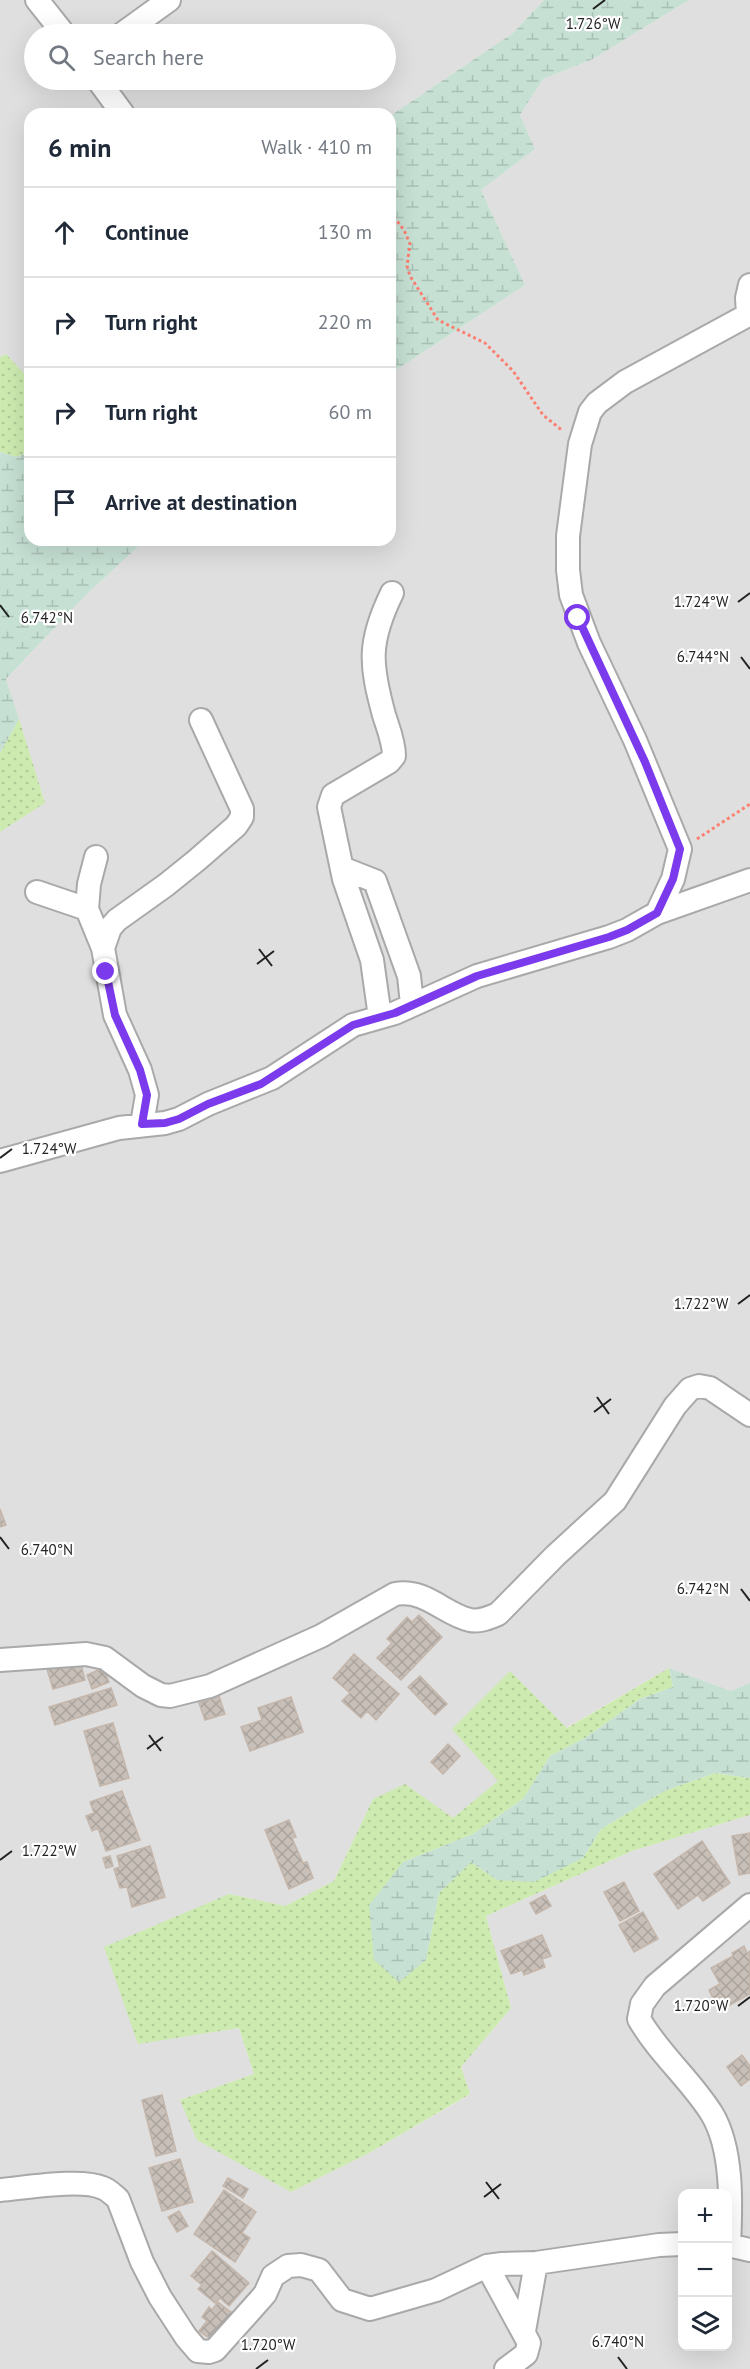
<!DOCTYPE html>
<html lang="en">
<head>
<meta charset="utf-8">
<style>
	body { margin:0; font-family:"PT Sans",sans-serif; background:#f6f6f7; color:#1f2937 }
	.controls { position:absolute; right:18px; bottom:18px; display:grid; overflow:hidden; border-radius:12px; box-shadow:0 6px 24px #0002 }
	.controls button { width:54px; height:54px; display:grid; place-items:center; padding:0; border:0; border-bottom:2px solid #e0e1e3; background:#fff; color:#1f2937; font:30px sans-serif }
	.stop { position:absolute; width:18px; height:18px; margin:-14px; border:4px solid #7c3aed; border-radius:50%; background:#fff }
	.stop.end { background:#7c3aed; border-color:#fff; box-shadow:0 2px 6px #0008 }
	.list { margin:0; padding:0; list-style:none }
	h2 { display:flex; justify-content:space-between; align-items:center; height:78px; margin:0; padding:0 24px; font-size:26px }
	h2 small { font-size:20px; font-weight:400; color:#747a83 }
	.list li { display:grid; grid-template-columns:39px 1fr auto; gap:18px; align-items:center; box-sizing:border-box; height:90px; padding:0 24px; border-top:2px solid #e0e1e3 }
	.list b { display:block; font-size:22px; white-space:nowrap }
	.list em { font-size:20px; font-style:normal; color:#747a83 }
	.icon { flex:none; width:33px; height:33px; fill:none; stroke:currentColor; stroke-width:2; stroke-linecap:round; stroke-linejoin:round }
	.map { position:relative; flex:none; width:750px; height:2369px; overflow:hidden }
	.search { position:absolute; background:#fff; box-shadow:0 6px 24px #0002; left:24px; top:24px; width:372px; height:66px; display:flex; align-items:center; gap:15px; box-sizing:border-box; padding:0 21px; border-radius:33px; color:#747a83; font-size:22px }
	.panel { position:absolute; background:#fff; box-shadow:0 6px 24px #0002; left:24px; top:108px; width:372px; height:438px; border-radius:18px }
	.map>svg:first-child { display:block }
</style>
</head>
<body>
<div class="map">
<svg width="750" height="2369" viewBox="0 0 750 2369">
	<defs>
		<pattern id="grass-dots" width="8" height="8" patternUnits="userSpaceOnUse" patternTransform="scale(1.5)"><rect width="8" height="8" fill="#cdebb0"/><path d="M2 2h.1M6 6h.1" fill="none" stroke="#b0c997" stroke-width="1.8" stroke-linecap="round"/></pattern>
		<pattern id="wetland-marsh" width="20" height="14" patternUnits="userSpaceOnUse" patternTransform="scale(1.5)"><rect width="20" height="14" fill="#c6e0d4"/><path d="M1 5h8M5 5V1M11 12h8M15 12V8" fill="none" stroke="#aac0b6"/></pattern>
		<pattern id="building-cross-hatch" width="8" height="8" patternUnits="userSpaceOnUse" patternTransform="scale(1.5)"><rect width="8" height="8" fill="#c7bfb8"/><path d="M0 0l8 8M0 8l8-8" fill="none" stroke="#aba49e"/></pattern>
	</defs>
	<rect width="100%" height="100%" fill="#f2efe9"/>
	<path fill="#e0dfdf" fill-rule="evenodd" d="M0 0H544L513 33 390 116V114H30V380L6 354 0 357ZM34 34H386V80H34Z
		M689 0H750V1683L731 1691 669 1668 566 1728 453 1818 373 1799 334 1881 285 1906 229 1894 139 2043 239 2028 254 2074 180 2100 291 2192 369 2153 469 2095 461 2067 511 2008 486 1916 632 1851 750 1815V2369H0V832L45 803 6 679 84 597 145 540H390V374L525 285 481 190 535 149 520 115 543 79 593 59ZM682 2194H728V2346H682Z"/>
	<path fill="url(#grass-dots)" d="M6 354 30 380V452L16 457 0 452V357Z
		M19 719 45 803 0 832V753Z
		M669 1668 673 1687 640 1699 585 1738 550 1756 523 1799 473 1834 403 1862 426 1960 439 1893 471 1862 497 1880 583 1858 601 1829 664 1791 715 1773 750 1778V1815L632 1851 486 1916 511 2008 461 2067 470 2094 369 2153 291 2192 197 2140 180 2100 254 2074 239 2028 138 2044 104 1947 229 1894 285 1906 334 1881 373 1799 405 1784 453 1818 498 1781 452 1729 510 1671 567 1728Z"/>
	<path fill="url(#wetland-marsh)" d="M544 0H689L593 59 543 79 520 115 535 149 481 190 525 285 390 374V116L513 33Z
		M0 452 16 457 30 452V540H145L84 597 6 679 19 719 0 753Z
		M669 1668 731 1691 750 1683V1778L715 1773 664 1791 601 1829 583 1858 534 1882 497 1880 471 1862 439 1893 426 1960 399 1982 374 1960 369 1905 403 1862 473 1834 523 1799 550 1756 585 1738 640 1699 673 1687Z"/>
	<path fill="url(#building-cross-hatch)" stroke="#c4b6ab" stroke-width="1.5" d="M0 1509 6 1525 0 1527Z
		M419 1615 442 1637 401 1680 377 1658 392 1643 387 1639 407 1617 412 1622Z
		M354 1654 399 1694 376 1720 367 1711 361 1718 342 1701 350 1693 333 1678Z
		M80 1660 85 1680 53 1689 47 1669Z
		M103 1668 109 1682 92 1689 87 1675Z
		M420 1676 447 1704 435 1715 408 1687Z
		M111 1688 117 1705 55 1725 49 1707Z
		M219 1696 225 1714 205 1720 199 1703Z
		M291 1697 303 1732 250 1751 241 1727 262 1720 258 1708Z
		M113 1723 129 1778 100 1786 84 1731Z
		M448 1744 460 1756 443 1774 431 1762Z
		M122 1791 140 1840 106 1851 98 1828 92 1831 86 1816 94 1813 90 1802Z
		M289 1820 296 1837 292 1838 303 1863 307 1862 313 1878 289 1889 265 1830Z
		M750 1833V1873L739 1875 732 1836Z
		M702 1841 730 1883 703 1901 698 1895 678 1909 654 1874Z
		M150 1846 165 1897 132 1907 127 1887 120 1888 114 1869 120 1867 117 1856Z
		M110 1856 113 1866 106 1868 103 1858Z
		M624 1882 639 1911 620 1921 604 1892Z
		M545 1895 551 1906 536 1914 530 1903Z
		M643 1912 658 1939 634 1952 619 1925Z
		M542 1935 551 1956 542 1959 545 1967 524 1975 522 1970 511 1974 501 1951Z
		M744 1946 747 1953 750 1951V1994L719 2011 709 1990 720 1984 711 1968 733 1956 732 1953Z
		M742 2055 750 2066V2079L741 2086 727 2067Z
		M162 2095 176 2151 156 2156 142 2100Z
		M180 2159 193 2202 162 2211 149 2168Z
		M228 2178 248 2189 243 2198 223 2186Z
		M224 2190 256 2212 242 2233 250 2238 235 2262 194 2234Z
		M179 2211 188 2226 177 2232 168 2217Z
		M212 2251 249 2283 229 2306 220 2298 215 2303 198 2289 202 2285 191 2276Z
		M218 2302 232 2313 212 2340 199 2331 207 2321 202 2317 209 2307 212 2310Z"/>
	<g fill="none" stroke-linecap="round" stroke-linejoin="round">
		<g stroke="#a9a9a9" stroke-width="26">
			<path id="minor" d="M37 0 64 34
				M122 34 169 0
				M98 80 123 114
				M96 857 89 884 87 909 103 948
				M342 868 375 881 409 976 412 1004
				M37 892 87 909
				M657 913 673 879 680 849 635 740 589 643 571 595 568 570V536L580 444 590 412 597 403 625 382 748 315 747 298 750 285
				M380 1017 372 960 344 879 329 807 333 795 389 762 394 756C394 742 388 728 384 715 370 664 368 642 392 593
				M142 1124 147 1095 140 1070 115 1015 103 948 110 928 117 920 166 885 197 860 236 826 242 817V809L201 720
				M0 1161 119 1128 165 1123 179 1119 208 1104 272 1078 353 1025 395 1013 477 976 609 937 627 930 657 913 750 880
				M0 1660 86 1654 105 1658 143 1686 161 1695 170 1696 210 1686 321 1636 395 1594C427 1589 443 1614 470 1620 479 1622 489 1618 498 1614L555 1556 615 1501 675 1406 690 1389 699 1386 710 1388 750 1415
				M0 2190C25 2188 81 2178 103 2188 109 2190 113 2195 118 2199L142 2262 160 2297 186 2337 198 2351 209 2352 215 2350 258 2302 265 2294 273 2276 288 2266 301 2265 319 2270 342 2300 370 2309 436 2290 487 2266 502 2264 536 2263 659 2245 682 2244
				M728 2245 750 2250
				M729 2245C731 2205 733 2149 712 2114 691 2080 659 2054 639 2019L642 2004 655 1986 750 1905
				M487 2266 529 2343 526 2354 506 2369
				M524 2331 536 2263"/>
		</g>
		<path stroke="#fa8072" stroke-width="3" stroke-dasharray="3 3" stroke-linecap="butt" d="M390 212 404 230 410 244 407 266 410 276 438 320 485 343 513 371 543 415 563 431
			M697 839 750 804"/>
		<use href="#minor" stroke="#fff" stroke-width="22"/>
	</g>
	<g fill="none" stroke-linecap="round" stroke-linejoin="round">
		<path stroke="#7c3aed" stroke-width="8" d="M106 972 115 1015 140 1070 147 1095 142 1124 165 1123 179 1119 208 1104 261 1084 353 1025 395 1013 477 976 609 937 627 930 657 913 673 879 680 849 645 762 578 618"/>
	</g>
	<path fill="none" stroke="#222" stroke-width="2" d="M593 9 605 0M738 602 750 593M0 605 9 617M741 657 750 669M259 949 272 966M257 964 274 951M0 1158 12 1149M738 1304 750 1295M597 1397 609 1414M594 1412 611 1399M0 1537 9 1549M741 1589 750 1601M149 1735 161 1751M147 1749 163 1737M0 1860 12 1851M738 2006 750 1997M486 2182 499 2199M484 2197 501 2184M618 2357 627 2369M256 2369 268 2360"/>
	<g font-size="15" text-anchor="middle" fill="#222" stroke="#fff" stroke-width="4.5" stroke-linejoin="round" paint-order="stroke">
		<text x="593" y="29">1.726°W</text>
		<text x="701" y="607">1.724°W</text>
		<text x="47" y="623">6.742°N</text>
		<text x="703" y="662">6.744°N</text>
		<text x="49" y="1154">1.724°W</text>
		<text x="701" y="1309">1.722°W</text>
		<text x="47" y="1555">6.740°N</text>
		<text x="703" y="1594">6.742°N</text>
		<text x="49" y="1856">1.722°W</text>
		<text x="701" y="2011">1.720°W</text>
		<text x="618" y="2347">6.740°N</text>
		<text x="268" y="2350">1.720°W</text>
	</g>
</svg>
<div class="controls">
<button>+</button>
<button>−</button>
<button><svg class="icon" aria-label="layers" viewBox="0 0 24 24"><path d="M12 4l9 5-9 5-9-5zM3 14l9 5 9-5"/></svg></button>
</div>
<div class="stop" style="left:578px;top:618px"></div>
<div class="stop end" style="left:106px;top:972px"></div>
<div class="search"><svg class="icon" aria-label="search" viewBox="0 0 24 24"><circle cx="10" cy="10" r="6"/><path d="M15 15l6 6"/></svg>Search here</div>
<section class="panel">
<h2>6 min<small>Walk · 410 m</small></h2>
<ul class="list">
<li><svg class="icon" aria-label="ahead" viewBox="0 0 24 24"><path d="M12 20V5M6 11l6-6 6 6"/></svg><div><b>Continue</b></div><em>130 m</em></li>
<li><svg class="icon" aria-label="right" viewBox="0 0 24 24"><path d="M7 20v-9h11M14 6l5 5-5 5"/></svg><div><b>Turn right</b></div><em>220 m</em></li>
<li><svg class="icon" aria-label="right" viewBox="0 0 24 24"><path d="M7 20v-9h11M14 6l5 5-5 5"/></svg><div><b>Turn right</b></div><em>60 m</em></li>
<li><svg class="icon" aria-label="arrive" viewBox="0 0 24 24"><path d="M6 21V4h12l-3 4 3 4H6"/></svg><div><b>Arrive at destination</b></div></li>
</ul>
</section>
</div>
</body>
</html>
